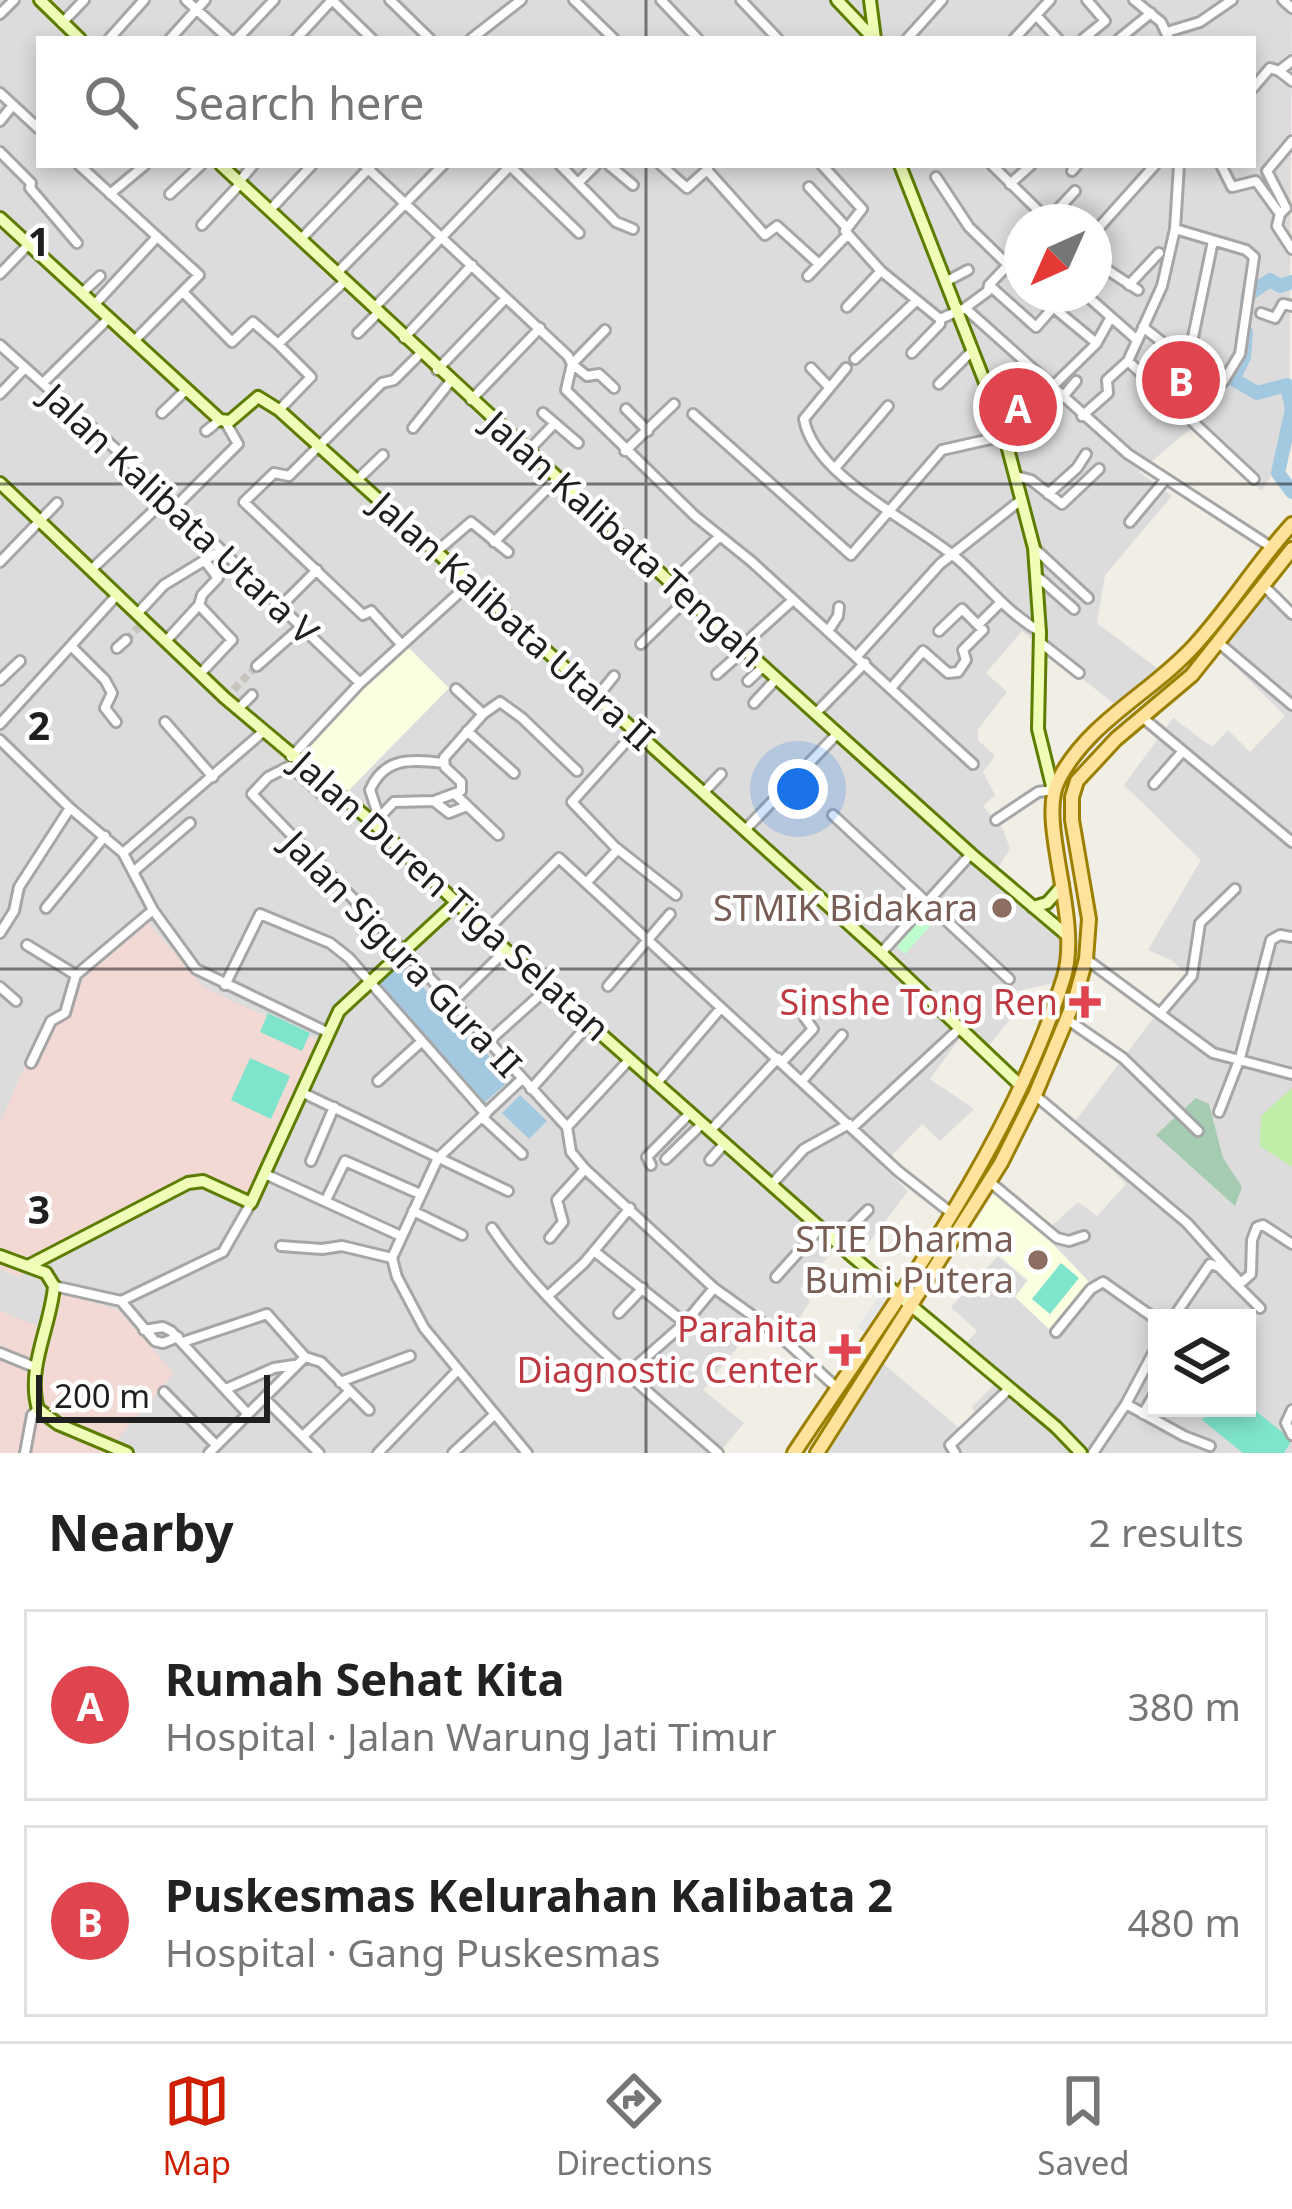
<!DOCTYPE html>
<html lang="en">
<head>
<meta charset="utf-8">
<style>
	body { margin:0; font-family:"Noto Sans",sans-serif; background:#f2f2f2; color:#222 }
	.controls { position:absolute; right:36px; bottom:36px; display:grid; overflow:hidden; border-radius:0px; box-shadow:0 6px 18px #0003 }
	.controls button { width:108px; height:108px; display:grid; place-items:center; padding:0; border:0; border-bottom:3px solid #e0e0e0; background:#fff; color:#222; font:60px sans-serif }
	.compass { position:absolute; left:1004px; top:204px; width:108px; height:108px; border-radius:50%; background:#fff; box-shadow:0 6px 18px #0003; rotate:225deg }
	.scale { position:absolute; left:36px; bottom:30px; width:234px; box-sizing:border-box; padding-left:12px; border:6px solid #1f1f1f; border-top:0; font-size:33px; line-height:42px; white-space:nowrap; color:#1f1f1f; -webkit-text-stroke:9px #fff; paint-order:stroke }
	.you { position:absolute; left:798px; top:789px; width:42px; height:42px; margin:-30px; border:9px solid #fff; border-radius:50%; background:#1a73e8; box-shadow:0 0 0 18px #1a73e833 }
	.badge { display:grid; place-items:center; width:78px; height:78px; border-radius:50%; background:#cf1f00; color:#fff; font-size:39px; font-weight:700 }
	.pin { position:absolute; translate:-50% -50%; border:6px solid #fff; box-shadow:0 3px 12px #0006 }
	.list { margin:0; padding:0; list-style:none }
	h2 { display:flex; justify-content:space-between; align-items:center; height:156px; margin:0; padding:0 48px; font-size:51px }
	h2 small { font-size:39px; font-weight:400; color:#767676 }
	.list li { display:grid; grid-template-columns:78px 1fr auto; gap:36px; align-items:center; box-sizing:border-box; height:192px; margin:0 24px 24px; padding:0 24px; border:3px solid #e0e0e0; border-radius:0px }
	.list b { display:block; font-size:45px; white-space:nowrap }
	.list p { margin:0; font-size:39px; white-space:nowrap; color:#767676 }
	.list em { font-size:39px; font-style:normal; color:#767676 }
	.icon { flex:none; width:66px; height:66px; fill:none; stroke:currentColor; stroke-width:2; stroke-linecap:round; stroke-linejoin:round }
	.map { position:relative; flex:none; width:1292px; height:1453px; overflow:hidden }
	.search { position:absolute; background:#fff; box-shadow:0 6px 18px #0003; left:36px; right:36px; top:36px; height:132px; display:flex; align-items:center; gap:30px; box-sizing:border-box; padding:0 42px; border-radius:0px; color:#767676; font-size:45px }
	.sheet { height:588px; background:#fff }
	nav { display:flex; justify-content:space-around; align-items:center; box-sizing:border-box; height:168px; border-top:3px solid #e0e0e0; background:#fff; font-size:33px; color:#767676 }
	nav a { display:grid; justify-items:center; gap:6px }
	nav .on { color:#cf1f00 }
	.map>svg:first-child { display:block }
</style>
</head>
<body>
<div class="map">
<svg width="1292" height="1453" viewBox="0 0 1292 1453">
	<rect width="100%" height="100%" fill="#f1eee5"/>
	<path fill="#dddcdc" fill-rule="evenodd" d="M0 0H1292L1289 450 1261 491 1195 425 1139 472 1172 496 1105 575 1097 623 1161 671 1144 689 1113 703 1022 631 986 673 1007 692 978 729V740L995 756 983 772 995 795 983 806 1003 829 1010 849 994 874 1065 937 1062 981 1017 991 1001 1005 1011 1018 983 1053 963 1034 930 1079 974 1109 940 1141 922 1124 882 1166 908 1191 852 1265 834 1250 800 1289 810 1301 784 1343 753 1328 703 1390 744 1423 719 1453H0ZM39 39H1253V165H39ZM1022 222H1094V294H1022Z
		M1264 596 1292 619V1453H828L884 1364 959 1428 975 1412 972 1407 994 1385 957 1353 977 1331 951 1307 998 1256 1033 1286 1048 1229 1078 1202 1097 1216 1126 1184 1070 1128 1187 974 1171 960 1148 950 1201 860 1124 785 1173 718 1212 747 1228 730 1250 752 1285 716 1221 652ZM1157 1318H1247V1408H1157Z"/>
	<path fill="#f2d9d3" d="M142 915 204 988 320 1041 247 1207 195 1183 19 1277 0 1269V1123L46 1017 60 1015 72 977Z
		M59 1292 118 1310 174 1373 106 1453H0V1311L48 1330Z"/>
	<path fill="#faffe0" d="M406 645 449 688 346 793 301 750Z
		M997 1190 1052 1234 1054 1245 1091 1284 1049 1329 1015 1297 1028 1280 970 1229Z"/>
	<path fill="#c0eda8" d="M1292 1088V1167L1260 1146 1261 1116Z"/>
	<path fill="#a5cbb0" d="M1196 1098 1209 1104 1223 1158 1242 1187 1235 1206 1156 1135Z"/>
	<path fill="#c0fdce" d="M921 912 933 923 905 954 893 943Z"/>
	<path fill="#7fe4cc" d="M268 1013 310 1033 302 1051 260 1032Z
		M250 1058 290 1076 271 1119 231 1100Z
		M1061 1263 1079 1278 1050 1314 1032 1299Z
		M1247 1404 1292 1440 1284 1453H1243L1202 1420 1212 1408H1247Z"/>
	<path fill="#e7e7e7" d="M870 1274 884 1286 890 1301 867 1337 858 1326 877 1299 876 1293 863 1282Z"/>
	<path fill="#a3c9e1" d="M398 961 511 1079 483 1104 373 987Z
		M520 1095 547 1121 529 1139 502 1113Z"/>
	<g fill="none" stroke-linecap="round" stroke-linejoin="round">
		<path stroke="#a3c9e1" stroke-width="14" d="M1247 304 1248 295 1270 280 1280 286 1292 282
			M1246 332 1244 357 1233 379 1257 393 1287 385 1292 409 1278 473 1292 492"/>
		<path stroke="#c7c5bd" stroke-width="8" stroke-dasharray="8 4" stroke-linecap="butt" d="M126 640 142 624
			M225 698 257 666"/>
		<g stroke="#a6a6a6" stroke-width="14">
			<path id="street" d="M186 0 229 39
				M390 0 430 39
				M574 0 614 39
				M661 0 698 39
				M741 0 778 39
				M1134 0 1161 22 1169 39
				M1283 0 1292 8
				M0 14 14 0
				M1036 15 1058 39
				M62 23 84 0
				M1167 32 1200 22 1232 0
				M109 39 144 0
				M170 39 205 0
				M237 39 274 0
				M296 39 332 0 372 39
				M471 39 521 0
				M907 39 942 0
				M1014 39 1050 0
				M1083 39 1105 21 1087 0
				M1119 39 1151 13
				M1279 71 1292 81
				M1253 88 1270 68 1279 71 1292 61
				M0 93 39 129
				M0 121 13 105
				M0 152 31 183 30 188 77 243
				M79 165 199 275 134 341
				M364 165 568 356 572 364 566 390 695 516 751 561 973 764
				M560 165 616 222 633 229
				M609 165 633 185
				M661 165 687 188 708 169
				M822 165 862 209 845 231 881 271 940 319 965 308 1128 454 1271 547
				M992 165 1050 222
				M1221 165 1232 187 1256 181 1280 214 1277 226 1292 249
				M510 166 579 233
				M707 170 765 235 777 226 819 264
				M1072 171 1077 165
				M936 177 969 227 1008 265
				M239 182 253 165
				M578 183 596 165
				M1010 184 1031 165
				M809 187 846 227
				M110 194 145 165
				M170 194 201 165
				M270 210 312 165
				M1280 214 1286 208 1267 171 1292 141
				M1048 220 1075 191
				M202 225 241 183
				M1175 229 1246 250 1254 257 1240 354 1223 382
				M1094 233 1155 165
				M301 239 372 165
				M1094 261 1138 290
				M337 273 443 165
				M0 274 29 244
				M808 276 848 234
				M947 281 968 270
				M989 285 1008 265 1022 279
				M1129 285 1159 253
				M83 292 100 276
				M183 292 232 342 253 322 278 344
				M1085 294 1137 340
				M95 304 157 237
				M847 307 881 271
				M374 308 510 166
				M965 308 988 291 989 285 1036 327 1065 294
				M1054 308 1094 341
				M1261 313 1275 318 1283 304 1292 306
				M1143 327 1176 353 1191 347 1213 241
				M605 330 572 364 587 376 599 374 614 388
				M358 333 378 313
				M404 338 472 265
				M0 345 118 451 360 683
				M912 353 940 324V319
				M855 359 916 301
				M1128 361 1254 479
				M811 368 829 387
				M846 368 804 419C814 478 920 525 961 562 987 586 1007 612 1039 631
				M437 370 506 298
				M43 383 109 318
				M939 384 973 350
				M1051 388 1096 344 1111 317
				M0 394 25 368
				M1062 398 1076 381
				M471 400 540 328
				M626 409 648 431
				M279 410 311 377 278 344 345 281
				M162 413 186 390
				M543 413 578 443
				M693 414 851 555 942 450 1004 436
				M1082 416 1108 393 1107 380 1128 361 1162 286 1175 229 1179 165
				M413 428 450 382
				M206 431 220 420
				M529 450 554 424
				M625 451 674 404
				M836 467 888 406
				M1016 476 1031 480 1062 504 1099 469
				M357 480 383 455
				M1048 494 1077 468 1086 454
				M176 506 238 444 226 423
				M1130 522 1165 480
				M494 542 558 478
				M1034 548 1088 598
				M436 552 471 522 508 552
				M0 562 57 503
				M92 569 167 498
				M1039 578 1074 609
				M671 583 719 537
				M1264 586 1292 614
				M280 607 317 570
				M137 614 164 585 220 551
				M828 631 838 616 839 607
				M939 631 962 609 978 625
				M166 641 199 605
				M1041 643 1079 673
				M1219 643 1292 705
				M401 644 371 611 363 615 244 502 274 473 289 476 382 383 394 380 420 354
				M641 644 688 598
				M742 646 793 600
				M72 647 105 680 112 693 105 708 116 722
				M117 648 126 640
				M857 656 940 564 1021 500
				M257 666 300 628
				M200 674 232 640 199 605 202 595 218 578 205 561
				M717 674 745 649
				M0 680 20 661
				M748 681 764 666
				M892 687 923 651 948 673 958 672 966 660 963 650 983 630 978 625 1000 603
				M456 689 483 714
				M597 697 614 676
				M754 703 777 678
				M238 709 252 695
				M817 712 865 663
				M1142 717 1292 842
				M165 722 213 777
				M0 724 117 595
				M467 731 514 773
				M635 732 572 802 615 847 676 895
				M0 740 70 808 123 853 153 910 196 969 329 1033
				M291 757 360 683 470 583
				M1154 784 1183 751
				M703 793 721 774
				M456 795 498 835
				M342 796 332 803 290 766 268 777 252 794 453 1002 567 1127 571 1152 585 1169 714 1288 778 1334 837 1388
				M435 802 449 813 467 806
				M833 815 1009 979
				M370 820 377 811 370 790C384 757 412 759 443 763
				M996 820 1038 792 1053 790
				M374 823 394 802 434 801 461 791V782L445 767 444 758 483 714 500 702 522 718 577 771
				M745 830 838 733
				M123 853 264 731
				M133 872 190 823
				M586 883 618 849
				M46 908 105 836
				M486 931 559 858 898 1171 950 1212
				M0 933 14 911 19 887 70 808
				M27 945 76 975
				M881 953 971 854
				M1086 959 1213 1053 1292 1074
				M225 985 260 914 330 943 349 958 486 1114
				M608 986 670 914
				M0 987 16 1001
				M453 1002 506 950
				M1162 1011 1192 976 1200 923 1235 889
				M1068 1020 1123 1058 1198 1131
				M489 1041 549 987
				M782 1062 813 1029 805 1018
				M31 1063 51 1021 65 1013 76 975 153 910
				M521 1080 438 1158 392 1258 397 1277 424 1328 527 1453
				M378 1081 421 1042
				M802 1081 842 1035
				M657 1083 721 1008
				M531 1089 589 1024
				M301 1092 508 1191
				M1036 1096 1187 1223 1238 1280 1242 1282 1251 1274 1252 1240 1257 1227 1263 1225 1292 1244
				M1219 1112 1240 1058 1271 940 1280 935 1292 937
				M482 1117 522 1154
				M567 1127 630 1059
				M852 1128 960 1028
				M711 1130 778 1058
				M666 1159 702 1124
				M710 1160 725 1143
				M311 1161 334 1107
				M651 1165 647 1157 690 1113
				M265 1174 401 1236
				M990 1182 1057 1238 1069 1241 1084 1236
				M772 1184 804 1149 849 1124
				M326 1200 345 1161 420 1194
				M413 1211 462 1235
				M492 1228C547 1310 643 1387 718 1453
				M550 1238 563 1222 557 1200 585 1169
				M836 1242 868 1210
				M281 1246 322 1249 342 1246 392 1258
				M594 1251 685 1323
				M776 1277 821 1227
				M54 1286 121 1301 223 1252 251 1203
				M549 1295 584 1263 630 1208
				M121 1301 155 1341 163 1343 178 1337
				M619 1313 643 1288
				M1173 1318 1210 1264 1219 1267 1260 1308
				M144 1330 163 1327 171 1331 247 1413
				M1056 1332 1091 1289 1103 1282 1157 1320
				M183 1342 267 1314 305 1357
				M0 1353 37 1368
				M305 1357 321 1362 369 1410
				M628 1373 685 1323 714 1288
				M340 1382 410 1356
				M226 1389 274 1368 294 1365
				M164 1392 216 1445
				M265 1399 319 1453
				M1126 1404 1184 1436 1210 1446
				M1292 1410 1286 1423 1292 1435
				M1143 1414 1157 1390
				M303 1436 350 1391
				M25 1453 32 1415 38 1409
				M209 1453 305 1357
				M378 1453 457 1371
				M453 1453 494 1415
				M955 1453 950 1445 1009 1389
				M1093 1453 1126 1404 1157 1346"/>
		</g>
		<g stroke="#5c7d00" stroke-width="16">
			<path id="secondary" d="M40 0 80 39
				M837 0 874 39
				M870 0 875 39
				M221 165 671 583 971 854 1069 937
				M900 165 1002 426 1034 548 1040 632 1038 729 1053 790
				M0 218 220 420 230 421 258 397 279 410 881 953 1020 1085
				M0 483 225 698 370 820 506 950 852 1256 1056 1427 1081 1453
				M1033 907 1047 903 1063 885
				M0 1256 46 1273 54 1286C51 1326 26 1368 38 1409L58 1424 127 1453
				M28 1266 188 1183 203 1181 251 1203 339 1011 457 902"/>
		</g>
		<g stroke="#9b7f00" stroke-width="18">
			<path id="primary" d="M794 1453C891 1307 1012 1146 1064 977 1082 917 1036 820 1059 779 1089 721 1153 692 1195 645 1230 607 1257 562 1292 524
				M817 1453 1001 1163 1035 1095 1075 999 1086 959 1089 919 1072 820V797L1077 781 1116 739 1192 675 1292 549"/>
		</g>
		<use href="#street" stroke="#fff" stroke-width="8"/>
		<use href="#secondary" stroke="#effdb7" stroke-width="10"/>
		<use href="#primary" stroke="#ffe39c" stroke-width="12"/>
	</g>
	<path fill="none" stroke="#1f1f1f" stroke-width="3" stroke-opacity="0.55" d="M646 0V39M646 165V1453M0 484H1292M0 969H1292"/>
	<g fill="#8d6e63" stroke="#fff" stroke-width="4.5">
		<circle cx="1002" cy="908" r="12"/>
		<circle cx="1038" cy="1260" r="12"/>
	</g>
	<g fill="#e0444e" stroke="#fff" stroke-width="4.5">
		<path d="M1079 984h12v12h12v12h-12v12h-12v-12h-12v-12h12z"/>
		<path d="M839 1332h12v12h12v12h-12v12h-12v-12h-12v-12h12z"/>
	</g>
	<g text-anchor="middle" stroke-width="9" stroke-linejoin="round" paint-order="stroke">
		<g font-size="36" fill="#1f1f1f" stroke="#fff">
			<text transform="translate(180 514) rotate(43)" y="13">Jalan Kalibata Utara V</text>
			<text transform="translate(624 539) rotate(42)" y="13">Jalan Kalibata Tengah</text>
			<text transform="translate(513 621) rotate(42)" y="13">Jalan Kalibata Utara II</text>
			<text transform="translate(451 896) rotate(42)" y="13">Jalan Duren Tiga Selatan</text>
			<text transform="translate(402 954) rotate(46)" y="13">Jalan Sigura Gura II</text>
		</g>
		<g font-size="36" fill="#785e54" stroke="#fff" text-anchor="end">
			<text x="978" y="921">STMIK Bidakara</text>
			<text x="1014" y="1252">STIE Dharma<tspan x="1014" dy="41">Bumi Putera</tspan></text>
		</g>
		<g font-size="36" fill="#be3a42" stroke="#fff" text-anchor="end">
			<text x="1058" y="1015">Sinshe Tong Ren</text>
			<text x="818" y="1342">Parahita<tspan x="818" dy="41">Diagnostic Center</tspan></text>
		</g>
	</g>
	<g font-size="39" text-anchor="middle" font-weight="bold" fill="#1f1f1f" stroke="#fff" stroke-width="9" stroke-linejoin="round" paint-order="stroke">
		<text x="39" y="256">1</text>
		<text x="39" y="740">2</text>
		<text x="39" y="1224">3</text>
	</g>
</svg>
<div class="controls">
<button><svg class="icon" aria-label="layers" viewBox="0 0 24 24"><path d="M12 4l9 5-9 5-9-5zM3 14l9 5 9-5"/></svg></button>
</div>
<svg class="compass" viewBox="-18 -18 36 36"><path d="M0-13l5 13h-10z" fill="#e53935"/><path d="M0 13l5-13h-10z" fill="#767676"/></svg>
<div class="scale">200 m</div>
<div class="you"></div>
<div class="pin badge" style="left:1018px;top:407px;background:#e0444e">A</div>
<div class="pin badge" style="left:1181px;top:380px;background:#e0444e">B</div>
<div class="search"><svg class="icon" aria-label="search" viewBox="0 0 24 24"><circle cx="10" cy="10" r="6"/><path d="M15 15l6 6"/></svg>Search here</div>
</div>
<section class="sheet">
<h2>Nearby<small>2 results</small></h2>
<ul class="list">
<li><span class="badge" style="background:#e0444e">A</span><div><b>Rumah Sehat Kita</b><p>Hospital · Jalan Warung Jati Timur</p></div><em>380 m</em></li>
<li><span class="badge" style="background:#e0444e">B</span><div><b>Puskesmas Kelurahan Kalibata 2</b><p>Hospital · Gang Puskesmas</p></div><em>480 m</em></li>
</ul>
</section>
<nav>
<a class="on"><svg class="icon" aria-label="map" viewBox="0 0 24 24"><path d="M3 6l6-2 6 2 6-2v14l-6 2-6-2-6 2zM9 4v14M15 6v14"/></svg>Map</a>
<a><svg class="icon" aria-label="directions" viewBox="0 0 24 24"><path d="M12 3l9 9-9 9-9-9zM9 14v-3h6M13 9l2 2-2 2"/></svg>Directions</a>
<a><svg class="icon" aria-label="saved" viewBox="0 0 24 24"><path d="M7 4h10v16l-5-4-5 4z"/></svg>Saved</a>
</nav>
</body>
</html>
